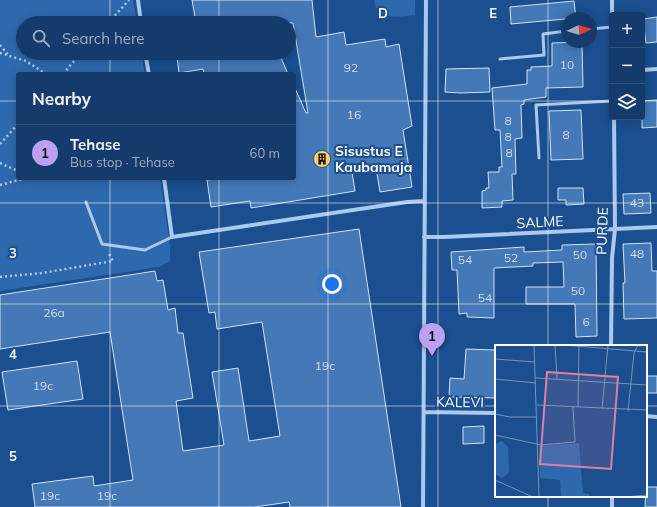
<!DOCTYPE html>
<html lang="en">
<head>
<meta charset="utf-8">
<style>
	body { margin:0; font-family:Mulish,sans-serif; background:#1d4271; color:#f1f3f6 }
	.controls { position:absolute; right:12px; top:12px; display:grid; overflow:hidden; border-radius:4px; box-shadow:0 2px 10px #0003 }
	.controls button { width:36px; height:36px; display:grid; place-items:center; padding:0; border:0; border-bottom:1px solid #33557e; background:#143b6b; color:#f1f3f6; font:20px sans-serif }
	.compass { position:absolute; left:561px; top:12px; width:36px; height:36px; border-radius:50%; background:#143b6b; box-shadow:0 2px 10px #0003; rotate:86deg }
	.you { position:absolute; left:332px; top:284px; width:14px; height:14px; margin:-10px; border:3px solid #fff; border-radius:50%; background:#1a73e8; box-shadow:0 0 0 6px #1a73e833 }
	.badge { display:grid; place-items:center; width:26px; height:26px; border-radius:50%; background:#bca0f2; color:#111; font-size:13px; font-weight:700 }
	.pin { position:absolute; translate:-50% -33px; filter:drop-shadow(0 1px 2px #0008) }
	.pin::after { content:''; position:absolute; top:21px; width:14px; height:12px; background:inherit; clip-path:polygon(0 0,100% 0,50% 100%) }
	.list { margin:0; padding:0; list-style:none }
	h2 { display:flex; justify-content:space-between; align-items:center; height:52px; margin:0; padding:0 16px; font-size:17px }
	h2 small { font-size:13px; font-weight:400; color:#9dadc1 }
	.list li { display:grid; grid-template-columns:26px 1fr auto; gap:12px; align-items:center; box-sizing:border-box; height:56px; padding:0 16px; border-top:1px solid #33557e }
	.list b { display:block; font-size:15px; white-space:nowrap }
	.list p { margin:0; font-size:13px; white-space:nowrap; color:#9dadc1 }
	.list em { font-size:13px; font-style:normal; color:#9dadc1 }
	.icon { flex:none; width:22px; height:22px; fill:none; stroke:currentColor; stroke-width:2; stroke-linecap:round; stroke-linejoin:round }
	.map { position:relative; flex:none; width:657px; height:507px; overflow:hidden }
	.search { position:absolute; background:#143b6b; box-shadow:0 2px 10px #0003; left:16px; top:16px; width:280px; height:44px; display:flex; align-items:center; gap:10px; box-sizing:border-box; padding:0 14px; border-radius:22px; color:#9dadc1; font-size:15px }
	.panel { position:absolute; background:#143b6b; box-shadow:0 2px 10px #0003; left:16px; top:72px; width:280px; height:108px; border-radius:4px }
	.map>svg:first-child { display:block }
</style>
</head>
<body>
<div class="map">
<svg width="657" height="507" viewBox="0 0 657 507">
	<rect width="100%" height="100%" fill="#1b4f8f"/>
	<path fill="#2e69ad" d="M0 0H133L137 23H23V53H141L145 74H18V178H160L170 245V261L159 267 0 291Z
		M374 0H415V15C400 17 377 21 374 0Z"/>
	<path fill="#4478b7" stroke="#cfe3fa" d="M192 0H312L316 37 344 32 346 45 385 39 386 47 399 44 412 126 403 130 412 187 380 192 376 168 352 172 355 191 251 208 250 201 211 207 207 180 222 178H294V86L306 113H308L293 23H196Z
		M574 1 576 18 511 24 510 7Z
		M657 17V42L646 43 643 19Z
		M582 42 583 87 546 88V97L524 100V104L521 105 522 138 515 139 516 174H512L513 200 502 201V207L482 208V191L486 190V188H489L488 172H499V167H502L500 130H495L492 88 527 84V70H531V67L552 66V43Z
		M200 53H279L288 74H204L203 69 179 73 177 57Z
		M489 68 490 92 460 93 445 92 446 69Z
		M657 100V127L642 128V101Z
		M581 110 583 159 551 160 549 111Z
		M558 188H583L584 204 566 205V200H558Z
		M650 193 651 213 624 214 623 194Z
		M359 229 401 507H290L289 502 255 507H35L32 484 93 476 94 486 133 480 110 332 0 349V295L155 271 157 281 163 280 168 310 175 308 178 333H183L193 398 176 401 183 451 224 445 212 372 238 368 249 441 280 436 262 322 217 329 215 312 209 313 199 252Z
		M651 243 652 271H657V318L624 319 623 283H625L623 244Z
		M596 244 597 336 576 337 575 304H526V287H564L563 262 533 263V266L494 268V318L467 317V313L459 314 457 270H452L451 252 524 247V252L562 250V245Z
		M466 349 496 350V398L449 397 450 378 464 379Z
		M77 361 83 399 8 410 2 372Z
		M646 376H657V393H646Z
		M484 426V443L463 444V427Z
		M646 487H657V507H645Z"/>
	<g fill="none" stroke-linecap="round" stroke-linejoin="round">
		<path stroke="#a9c9ee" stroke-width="2.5" stroke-dasharray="2 3" stroke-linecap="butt" d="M108 23 129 0
			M0 45 9 56
			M0 53 26 61 46 74
			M63 74 81 53
			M0 144 18 124
			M0 163 18 171
			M0 185 26 178
			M0 277 42 273 113 261 109 254"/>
		<path stroke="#a9c9ee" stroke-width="3" d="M591 29 612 27
			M500 59 544 55 543 34 567 31
			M539 158 536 105 612 101
			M86 202 102 244 145 250 172 237"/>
		<path stroke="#a9c9ee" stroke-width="4" d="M138 0 141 23
			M612 0V15
			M145 53 149 74
			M642 70 657 69
			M164 178 172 237 407 202 424 201
			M424 237H444L657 227
			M611 346 612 258 615 229 614 117
			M424 412 496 413
			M646 416 657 417
			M612 496V507
			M423 507 426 0"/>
	</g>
	<path fill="none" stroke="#fff" stroke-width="1" stroke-opacity="0.55" d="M110 0V23M219 0V23M328 0V507M438 0V507M548 0V346M110 53V74M219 53V74M0 101H18M294 101H612M642 101H657M110 178V507M219 178V507M0 203H657M0 304H657M0 406H496M646 406H657M548 496V507"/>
	<defs>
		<g id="building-disc" transform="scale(0.9)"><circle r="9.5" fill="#ffd166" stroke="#1b4f8f"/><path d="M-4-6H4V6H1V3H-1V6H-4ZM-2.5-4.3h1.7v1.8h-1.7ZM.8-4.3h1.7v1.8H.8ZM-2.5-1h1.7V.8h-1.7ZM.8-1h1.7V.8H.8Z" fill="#111"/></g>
	</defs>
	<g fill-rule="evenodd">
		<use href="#building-disc" x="322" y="159"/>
	</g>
	<g text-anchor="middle" stroke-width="4" stroke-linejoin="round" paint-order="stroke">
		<g font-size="12" fill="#d0dded">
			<text x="567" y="69">10</text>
			<text x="351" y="72">92</text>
			<text x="354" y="119">16</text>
			<text x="508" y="125">8</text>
			<text x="566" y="139">8</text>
			<text x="508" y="141">8</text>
			<text x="509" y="157">8</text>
			<text x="637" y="207">43</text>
			<text x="637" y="258">48</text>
			<text x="580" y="259">50</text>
			<text x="511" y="262">52</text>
			<text x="465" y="264">54</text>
			<text x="578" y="295">50</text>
			<text x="485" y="302">54</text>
			<text x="54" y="317">26a</text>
			<text x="586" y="326">6</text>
			<text x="325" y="370">19c</text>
			<text x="43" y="390">19c</text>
			<text x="50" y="500">19c</text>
			<text x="107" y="500">19c</text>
		</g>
		<g font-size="14" font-weight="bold" fill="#fff" stroke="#1b4f8f" text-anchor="start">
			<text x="335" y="156">Sisustus E<tspan x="335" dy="16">Kaubamaja</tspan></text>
		</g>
		<g font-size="14" fill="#fff" stroke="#1b4f8f">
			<text transform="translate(540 222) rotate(-3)" y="5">SALME</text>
			<text transform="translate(602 231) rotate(-88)" y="5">PURDE</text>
			<text transform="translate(460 402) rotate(1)" y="5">KALEVI</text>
		</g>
	</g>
	<g transform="translate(495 345)">
		<rect width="152" height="152" fill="#1b4f8f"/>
		<path d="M7 96 13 102 14 128 7 133 0 129V99ZM84 98 88 148 94 149V152H66L65 135 45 133 44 101Z" fill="#2e69ad"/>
		<path fill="none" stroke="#7695bc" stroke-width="1" d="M39 0 44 152M60 0 62 34M69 0 152 7M0 14 40 17M41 33 152 40M0 34 41 38M42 60 152 65M83 62 84 1M107 64 113 0M133 66 139 8 143 0M0 69 15 72H42M0 90 46 100 80 97 78 62M0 135 38 152M130 152 152 150"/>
		<path fill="#dd80a5" fill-opacity="0.15" stroke="#dd80a5" stroke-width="2" d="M52 27 123 32 116 124 45 119Z"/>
		<rect width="152" height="152" fill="none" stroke="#fff" stroke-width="2"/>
	</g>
	<g font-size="13" text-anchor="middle" font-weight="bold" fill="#fff" stroke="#1b4f8f" stroke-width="4" stroke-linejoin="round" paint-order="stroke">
		<text x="383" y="18">D</text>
		<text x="493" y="18">E</text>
		<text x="13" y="258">3</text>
		<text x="13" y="359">4</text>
		<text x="13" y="461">5</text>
	</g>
</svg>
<div class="controls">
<button>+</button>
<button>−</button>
<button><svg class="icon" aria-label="layers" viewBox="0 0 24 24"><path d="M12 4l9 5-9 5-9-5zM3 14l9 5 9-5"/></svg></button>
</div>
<svg class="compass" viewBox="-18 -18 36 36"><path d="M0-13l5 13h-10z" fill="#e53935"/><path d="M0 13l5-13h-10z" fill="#9dadc1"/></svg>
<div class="you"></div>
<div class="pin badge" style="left:432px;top:356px">1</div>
<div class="search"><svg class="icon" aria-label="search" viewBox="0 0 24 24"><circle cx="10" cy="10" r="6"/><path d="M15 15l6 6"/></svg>Search here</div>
<section class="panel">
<h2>Nearby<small></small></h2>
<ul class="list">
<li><span class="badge">1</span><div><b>Tehase</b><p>Bus stop · Tehase</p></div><em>60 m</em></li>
</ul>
</section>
</div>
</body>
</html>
